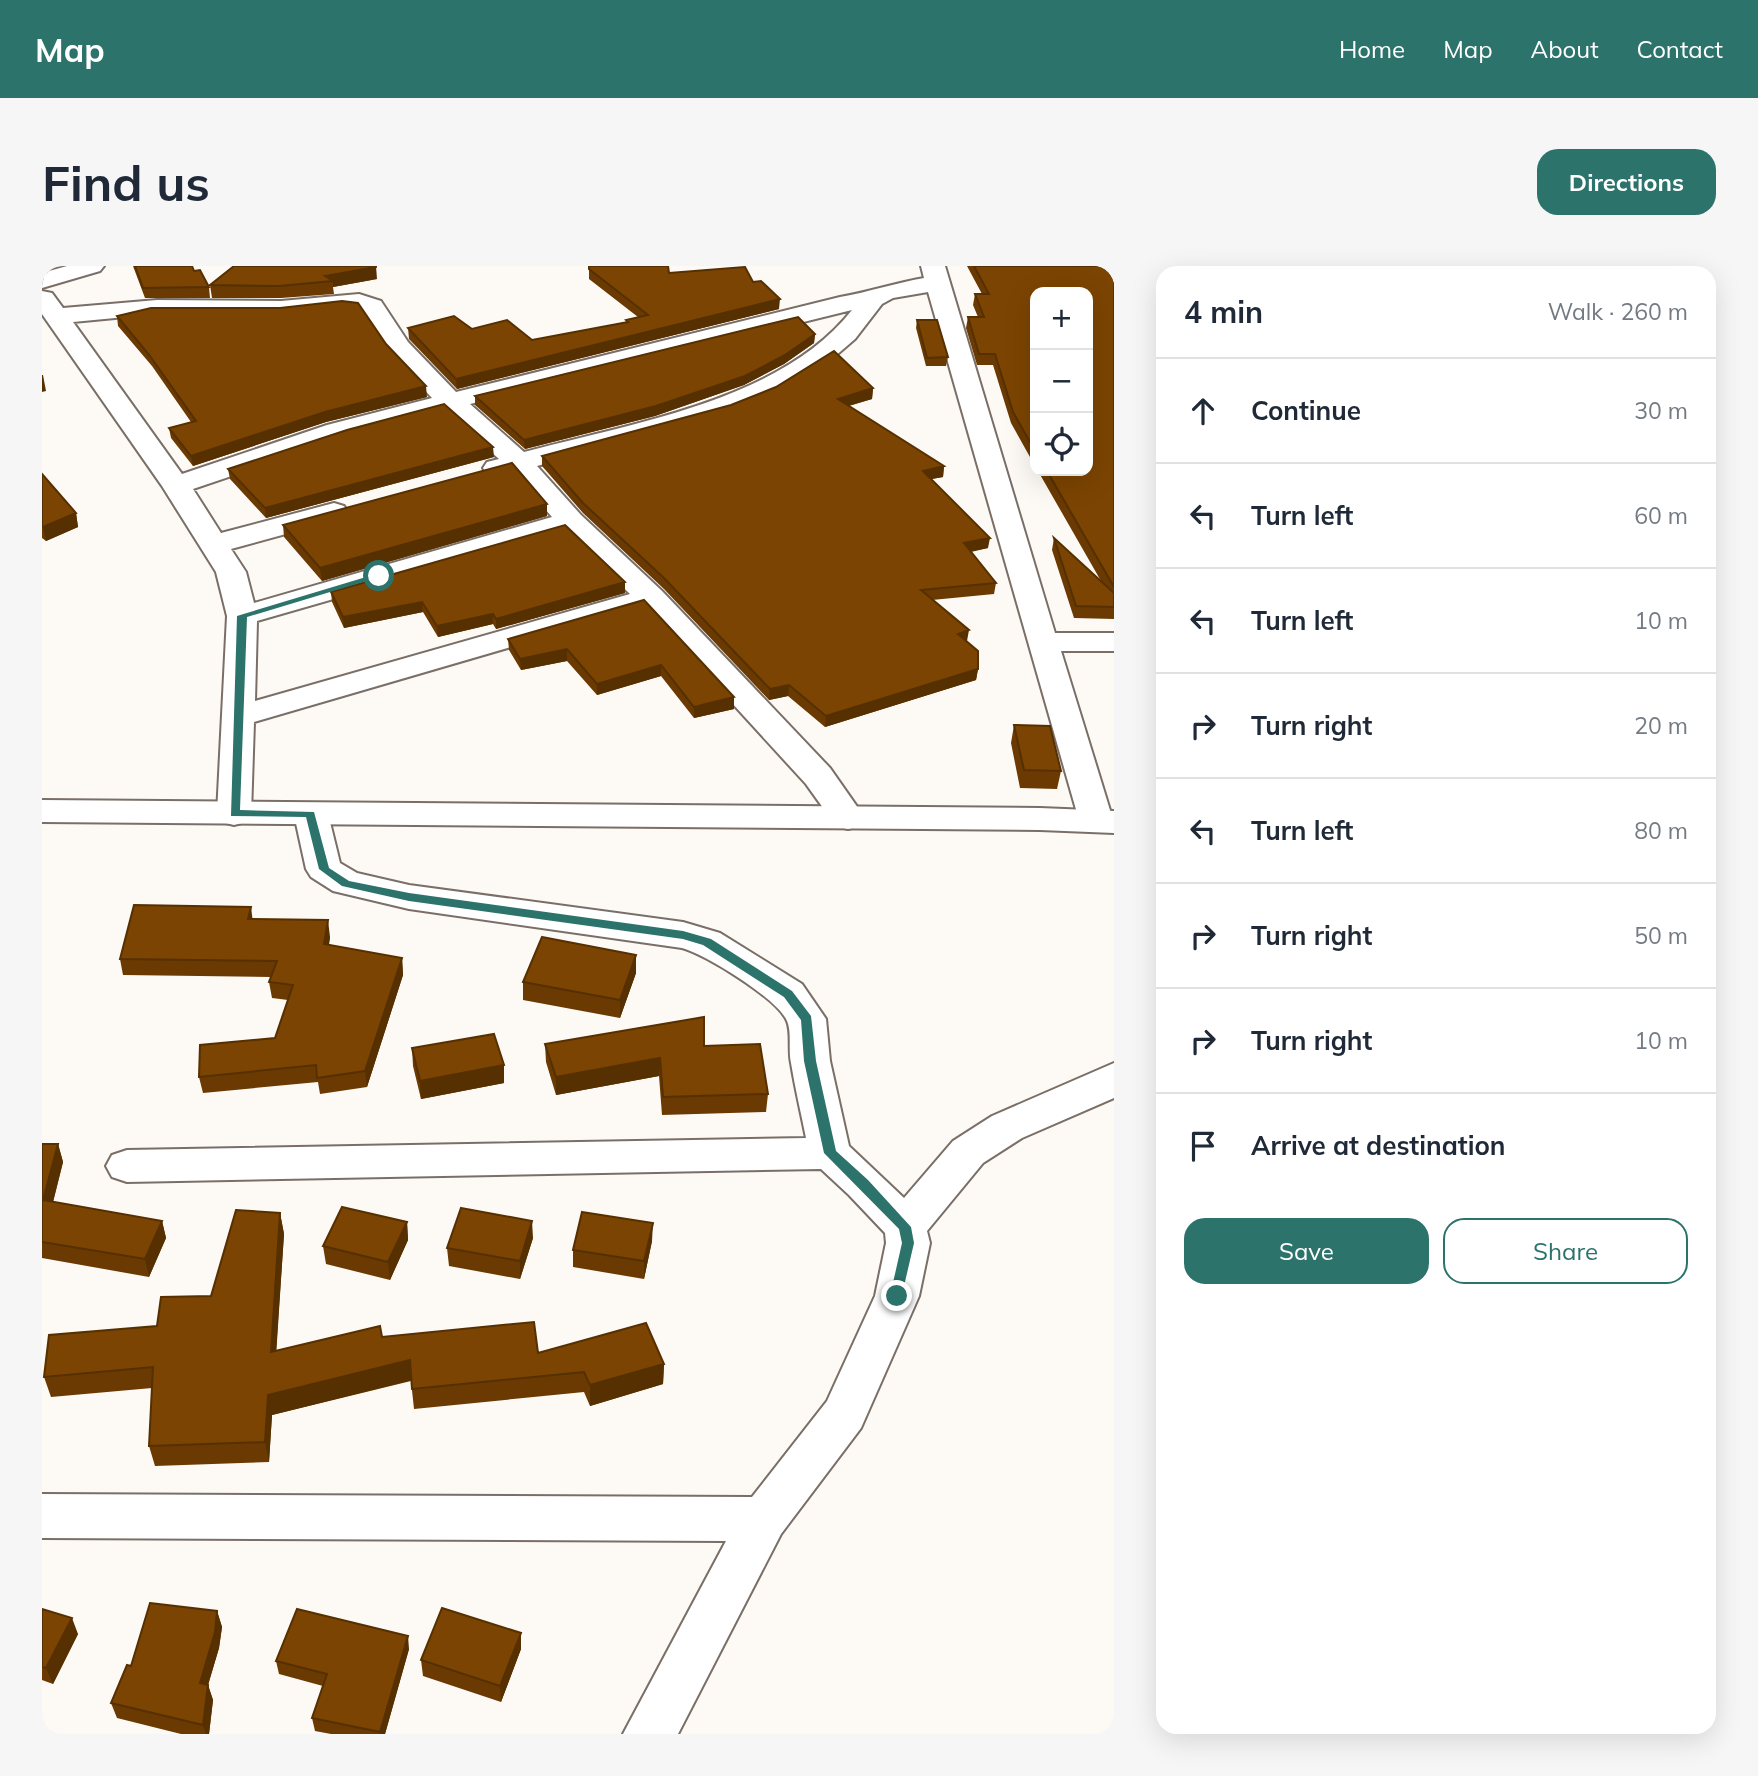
<!DOCTYPE html>
<html lang="en">
<head>
<meta charset="utf-8">
<style>
	body { margin:0; font-family:Mulish,sans-serif; background:#f6f6f7; color:#1f2937 }
	.controls { position:absolute; right:21px; top:21px; display:grid; overflow:hidden; border-radius:14px; box-shadow:0 7px 28px #0002 }
	.controls button { width:63px; height:63px; display:grid; place-items:center; padding:0; border:0; border-bottom:2px solid #e0e1e3; background:#fff; color:#1f2937; font:35px sans-serif }
	.stop { position:absolute; width:21px; height:21px; margin:-16px; border:5px solid #2c736b; border-radius:50%; background:#fff }
	.stop.end { background:#2c736b; border-color:#fff; box-shadow:0 2px 7px #0008 }
	.list { margin:0; padding:0; list-style:none }
	h2 { display:flex; justify-content:space-between; align-items:center; height:91px; margin:0; padding:0 28px; font-size:30px }
	h2 small { font-size:23px; font-weight:400; color:#747a83 }
	.list li { display:grid; grid-template-columns:46px 1fr auto; gap:21px; align-items:center; box-sizing:border-box; height:105px; padding:0 28px; border-top:2px solid #e0e1e3 }
	.list b { display:block; font-size:26px; white-space:nowrap }
	.list em { font-size:23px; font-style:normal; color:#747a83 }
	.actions { display:flex; gap:14px; padding:21px 28px }
	.actions a { flex:1; padding:16px 0; border:2px solid #2c736b; border-radius:21px; text-align:center; font-size:24px; color:#2c736b }
	.actions .main { background:#2c736b; color:#fff }
	.icon { flex:none; width:38px; height:38px; fill:none; stroke:currentColor; stroke-width:2; stroke-linecap:round; stroke-linejoin:round }
	.map { position:relative; flex:none; width:1072px; height:1468px; overflow:hidden; border-radius:21px }
	header { display:flex; align-items:center; gap:42px; box-sizing:border-box; height:98px; padding:0 35px; background:#2c736b; color:#fff }
	header strong { font-size:33px }
	nav { display:flex; gap:38px; margin-inline-start:auto; font-size:24px }
	.intro { display:flex; align-items:center; justify-content:space-between; box-sizing:border-box; height:168px; padding:0 42px }
	h1 { margin:0; font-size:49px }
	.button { padding:18px 32px; border-radius:21px; background:#2c736b; color:#fff; font-size:24px; font-weight:700 }
	main { display:flex; gap:42px; padding:0 42px }
	aside { flex:1; background:#fff; border-radius:21px; box-shadow:0 7px 28px #0002 }
	.map>svg:first-child { display:block }
</style>
</head>
<body>
<header>
<strong>Map</strong>
<nav><a>Home</a><a>Map</a><a>About</a><a>Contact</a></nav>
</header>
<div class="intro"><h1>Find us</h1><a class="button">Directions</a></div>
<main>
<div class="map">
<svg width="1072" height="1468" viewBox="0 0 1072 1468">
	<rect width="100%" height="100%" fill="#fdf9f5"/>
	<g fill="none" stroke-linecap="round" stroke-linejoin="round">
		<g stroke="#7a6f67" stroke-width="4">
			<path id="minor" d="M879 0H903L1013 367H1072V385H1019L1071 554 1066 562 1054 565 1042 562 1037 554 886 26 851 32 840 38 813 73 784 98 732 129 687 147 495 200 539 249 620 325 788 502 823 552 818 560 806 563 794 560 764 518 603 342 212 456 209 548 204 556 192 559 180 556 175 548 185 350 174 306 120 220 0 48V25L10 27 21 42 115 34 239 35 317 28 339 35 366 76 414 126 798 31C827 26 853 17 882 12ZM301 42 321 45 347 86 390 132 285 159 140 208 31 56 115 48 239 49ZM810 44C739 135 589 157 482 186L428 138ZM403 145 457 193 445 196 441 202 445 208 455 210 471 206 510 251 212 337 204 306 189 283 302 252 306 246 302 240 292 237 179 267 151 223 305 171ZM524 266 588 328 213 435 215 355Z
				M269 537 281 540 286 548 298 597 315 607 367 619 641 656 678 667 760 718 784 753 788 795 807 880 862 932 911 875 950 850 1072 797V832L980 872 941 897 885 965 888 977 877 1030 819 1162 739 1268 636 1468H581L684 1275 0 1272V1228L710 1231 785 1135 833 1030 844 977 843 967 807 929 779 903 85 916 70 911 64 900 70 889 85 884 764 872C759 847 753 822 749 797 746 785 750 766 745 755 736 733 663 688 640 682L367 643 291 625 269 611 264 603 252 548 257 540Z"/>
		</g>
		<g stroke="#7a6f67" stroke-width="4">
			<path id="tertiary" d="M25 0H62L58 5 0 22V7Z
				M0 534 998 542 1072 545V567L998 564 0 556Z"/>
		</g>
		<use href="#minor" fill="#fff" fill-rule="evenodd"/>
		<use href="#tertiary" fill="#fff" fill-rule="evenodd"/>
	</g>
	<path fill="#6a3a02" d="M91 0H150L152 5 167 21 168 32H103Z
		M547 0H626L627 7 711 16 737 43 415 123 367 73 366 62 430 63 490 74 584 56V54L596 51 547 13Z
		M925 0H1072V353L1032 352 1010 284 1012 272 1059 315 996 205H1046L993 26V200L969 157 951 99H935L924 62 926 51H936L931 39 933 28H940Z
		M335 13 291 21 292 28 239 32H170L168 19Z
		M238 42 344 78 385 131 284 156 151 200 129 172 127 162 149 156 110 100 76 60 75 50Z
		M875 54 906 91 904 100H884L874 62Z
		M773 68 772 77 742 98 702 119 613 150 483 183 433 139V130Z
		M831 122 830 133 807 140 902 200 901 211 889 213 946 282 929 286 954 317 952 328 890 334 925 375 936 403 934 414 783 461 746 430 727 434 622 323 541 247 500 200V190Z
		M452 191 224 252 188 213 186 203Z
		M0 208 34 247 36 261 4 275 0 272Z
		M505 250 280 315 242 271 241 259Z
		M583 316V327L454 363 451 358 396 371 381 346 302 362 290 336 289 326Z
		M602 334 692 431V443L652 452 619 410 555 429 525 395 479 404 467 384 466 373Z
		M972 459 1019 505 1015 523 978 522 969 477Z
		M211 653 288 671 287 679 360 692 361 709 325 821 278 828 276 816 161 827 157 811 233 772 246 734 230 732 227 716 229 711 81 709 78 693Z
		M594 707 578 752 481 734V716Z
		M503 778 662 780 726 828 724 846 620 849 617 810 514 829 504 796Z
		M370 782 462 817 379 833 371 800Z
		M0 878H16L21 896 11 936 120 955 124 972 107 1011 0 992Z
		M238 947 242 968 234 1085 340 1071 496 1087 622 1098 621 1118 548 1140 542 1126 372 1143 369 1115 230 1149 227 1196 113 1200 107 1180 110 1122 9 1131 2 1111 115 1060 169 1030Z
		M365 956 366 974 348 1014 284 998 281 980Z
		M491 972 478 1013 407 1000 405 982Z
		M610 975 602 1013 531 1001V984Z
		M0 1343 36 1368 11 1418 0 1414Z
		M175 1345 180 1361 177 1382 166 1419 171 1434 167 1468H139L75 1452 69 1437 89 1400Z
		M367 1383 343 1468H289L273 1465 270 1452 281 1420 237 1408 234 1395Z
		M479 1383 459 1436 381 1410 379 1394Z"/>
	<path fill="#563001" d="M334 0 335 13 291 21V15L283 10Z
		M738 33 737 43 415 123 414 113Z
		M773 68 772 77 742 98 702 119 613 150 483 183 482 174Z
		M0 109H1L4 125 0 126Z
		M384 120 385 131 284 156 151 200 149 190 283 146Z
		M831 122 830 133 795 143 796 133Z
		M451 181 452 191 224 252 223 242Z
		M902 200 901 211 879 215 881 205Z
		M505 238V250L280 315 278 302Z
		M34 247 36 261 4 275 1 261Z
		M948 272 946 282 920 287 922 277Z
		M583 316V327L454 363V353Z
		M380 336 381 346 302 362 301 351Z
		M451 348V358L396 371 395 360Z
		M927 364 925 375 916 368Z
		M525 383V395L479 404 478 393Z
		M619 399V410L555 429V418Z
		M936 403 934 414 783 461 784 450Z
		M747 419 746 430 727 434 728 423Z
		M692 431V443L652 452V441Z
		M209 641 211 657 206 653Z
		M286 654 288 671 284 694 282 678Z
		M594 689V707L578 752V734Z
		M360 692 361 709 325 821 323 805Z
		M618 792 617 810 514 829V811Z
		M462 799V817L379 833 378 815Z
		M16 878 21 896 7 952 1 934Z
		M238 947 242 968 233 1106 229 1086Z
		M120 955 124 972 107 1011 103 993Z
		M490 955 491 972 478 1013V995Z
		M365 956 366 974 348 1014 346 996Z
		M611 957 610 975 602 1013V995Z
		M368 1094 370 1114 230 1149 227 1196 223 1176 226 1129Z
		M622 1098 621 1118 548 1140V1119Z
		M175 1345 180 1361 177 1382 166 1419 171 1434 167 1468H164L161 1459 158 1417Z
		M30 1352 36 1368 11 1418 4 1402Z
		M479 1367V1383L459 1436 458 1420Z
		M366 1370 367 1383 343 1468H338V1466Z"/>
	<path fill="#7b4402" stroke="#563001" stroke-width="2" d="M93 0H150L152 5 158 4 167 21 101 22Z
		M192 0H334V1L283 10 291 15 237 20 168 19Z
		M547 0H626L627 7 703 1 711 16 719 15 738 33 414 113 366 62 412 50 430 63 465 54 490 74 586 56 584 54 606 49 547 3Z
		M932 0H1072V321L1005 205H1046V26H993V185L971 146 953 88H937L926 51H942L933 28H947Z
		M300 35 316 37 344 78 384 120 283 146 149 190 127 162 154 155 108 90 75 50 109 42H238Z
		M756 51 773 68 743 89 703 110 614 140 482 174 433 130Z
		M875 54H895L906 91 885 92Z
		M792 85 831 122 796 133 902 200 881 205 948 272 922 277 954 317 879 324 927 364 916 368 936 385V403L784 450 747 419 728 423 622 312 541 237 500 190 689 139 734 121Z
		M402 138 451 181 223 242 186 203 305 164Z
		M470 197 505 238 278 302 241 259Z
		M0 208 34 247 1 261 0 260Z
		M523 259 583 316 454 353 451 348 395 360 380 336 301 351 289 326Z
		M1012 272 1072 327V341L1034 340Z
		M602 334 692 431 652 441 619 399 555 418 525 383 478 393 466 373Z
		M972 459 1008 460 1019 505 982 504Z
		M92 639 209 641 206 653 286 654 282 678 360 692 323 805 275 812 274 799 157 811 158 779 233 772 251 719 227 716 235 695 78 693Z
		M500 671 594 689 578 734 481 716Z
		M662 751V780L718 778 726 828 621 831 618 792 514 811 503 778Z
		M452 768 462 799 378 815 370 782Z
		M0 878H16L1 934 120 955 103 993 0 976Z
		M300 941 365 956 346 996 281 980Z
		M419 942 490 955 478 995 405 982Z
		M194 944 238 947 229 1086 338 1060 340 1071 492 1056 496 1087 604 1057 622 1098 548 1119 542 1106 370 1123 368 1094 226 1129 223 1176 107 1180 111 1101 2 1111 7 1069 115 1060 119 1031 169 1030Z
		M540 946 611 957 602 995 531 984Z
		M108 1337 175 1345 173 1366 158 1417 166 1419 161 1459 69 1437 85 1399 89 1400Z
		M400 1342 479 1367 458 1420 379 1394Z
		M0 1343 30 1352 4 1402 0 1401Z
		M255 1343 366 1370 338 1466 270 1452 285 1408 234 1395Z"/>
	<path fill="#2c736b" d="M334 308 341 310 205 351 198 544 272 546 287 602 307 615 367 627 641 665 669 673 750 725 769 750 774 795 794 885 826 914 869 961 872 977 859 1033H850L848 1030 860 977 857 963 782 887 762 795 759 754 742 731 661 679 641 673 367 635 300 620 277 603 264 551 189 550 195 350Z"/>
</svg>
<div class="controls">
<button>+</button>
<button>−</button>
<button><svg class="icon" aria-label="locate" viewBox="0 0 24 24"><circle cx="12" cy="12" r="6"/><path d="M12 2v4M12 18v4M2 12h4M18 12h4"/></svg></button>
</div>
<div class="stop" style="left:337px;top:310px"></div>
<div class="stop end" style="left:855px;top:1030px"></div>
</div>
<aside>
<h2>4 min<small>Walk · 260 m</small></h2>
<ul class="list">
<li><svg class="icon" aria-label="ahead" viewBox="0 0 24 24"><path d="M12 20V5M6 11l6-6 6 6"/></svg><div><b>Continue</b></div><em>30 m</em></li>
<li><svg class="icon" aria-label="left" viewBox="0 0 24 24"><path d="M17 20v-9H6M10 6l-5 5 5 5"/></svg><div><b>Turn left</b></div><em>60 m</em></li>
<li><svg class="icon" aria-label="left" viewBox="0 0 24 24"><path d="M17 20v-9H6M10 6l-5 5 5 5"/></svg><div><b>Turn left</b></div><em>10 m</em></li>
<li><svg class="icon" aria-label="right" viewBox="0 0 24 24"><path d="M7 20v-9h11M14 6l5 5-5 5"/></svg><div><b>Turn right</b></div><em>20 m</em></li>
<li><svg class="icon" aria-label="left" viewBox="0 0 24 24"><path d="M17 20v-9H6M10 6l-5 5 5 5"/></svg><div><b>Turn left</b></div><em>80 m</em></li>
<li><svg class="icon" aria-label="right" viewBox="0 0 24 24"><path d="M7 20v-9h11M14 6l5 5-5 5"/></svg><div><b>Turn right</b></div><em>50 m</em></li>
<li><svg class="icon" aria-label="right" viewBox="0 0 24 24"><path d="M7 20v-9h11M14 6l5 5-5 5"/></svg><div><b>Turn right</b></div><em>10 m</em></li>
<li><svg class="icon" aria-label="arrive" viewBox="0 0 24 24"><path d="M6 21V4h12l-3 4 3 4H6"/></svg><div><b>Arrive at destination</b></div></li>
</ul>
<div class="actions"><a class="main">Save</a><a>Share</a></div>
</aside>
</main>
</body>
</html>
